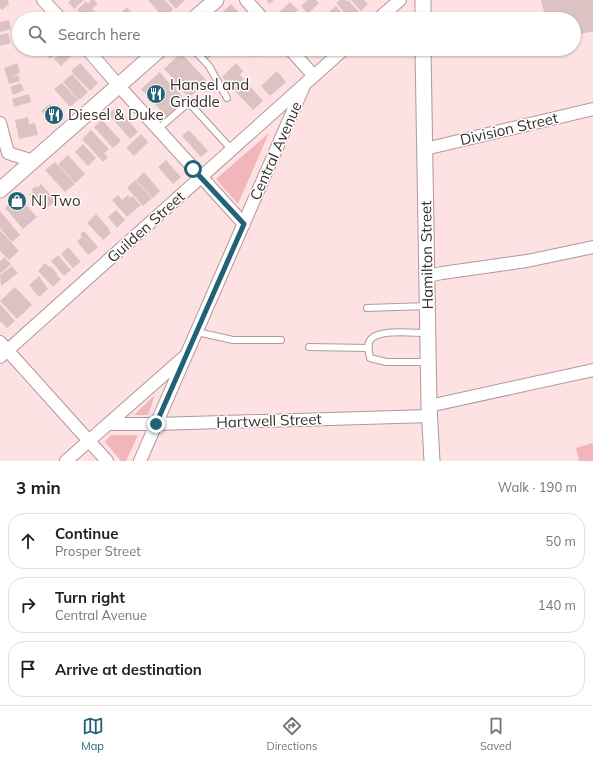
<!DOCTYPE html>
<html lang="en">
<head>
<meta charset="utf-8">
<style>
	body { margin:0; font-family:Mulish,sans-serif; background:#f6f6f6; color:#222 }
	.stop { position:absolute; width:12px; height:12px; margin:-9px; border:3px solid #226277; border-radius:50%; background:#fff }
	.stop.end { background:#226277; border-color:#fff; box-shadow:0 1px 4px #0008 }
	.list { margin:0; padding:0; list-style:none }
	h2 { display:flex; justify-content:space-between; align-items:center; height:52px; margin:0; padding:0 16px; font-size:17px }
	h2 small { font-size:13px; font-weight:400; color:#767676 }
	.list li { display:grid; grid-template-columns:26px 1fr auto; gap:12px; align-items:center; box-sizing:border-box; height:56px; margin:0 8px 8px; padding:0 8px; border:1px solid #e0e0e0; border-radius:16px }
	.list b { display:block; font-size:15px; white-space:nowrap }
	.list p { margin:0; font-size:13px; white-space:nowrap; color:#767676 }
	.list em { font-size:13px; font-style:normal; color:#767676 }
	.icon { flex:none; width:22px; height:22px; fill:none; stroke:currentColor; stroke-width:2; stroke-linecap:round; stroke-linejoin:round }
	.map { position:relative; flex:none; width:593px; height:461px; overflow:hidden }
	.search { position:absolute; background:#fff; box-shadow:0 1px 3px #0004; left:12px; right:12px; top:12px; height:44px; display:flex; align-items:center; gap:10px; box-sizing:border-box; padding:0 14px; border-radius:22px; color:#767676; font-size:15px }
	.sheet { height:244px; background:#fff }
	nav { display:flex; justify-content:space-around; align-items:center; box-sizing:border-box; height:56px; border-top:1px solid #e0e0e0; background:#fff; font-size:11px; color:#767676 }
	nav a { display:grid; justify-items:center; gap:2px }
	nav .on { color:#226277 }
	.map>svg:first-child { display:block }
</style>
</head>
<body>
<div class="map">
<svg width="593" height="461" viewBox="0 0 593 461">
	<rect width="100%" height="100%" fill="#fde1e3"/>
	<path fill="#f1b6ba" d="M269 133 238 204 216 179Z
		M155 395 148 415H134Z
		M111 435H138L126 461H121L105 442Z
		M593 443V461H579L576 448Z"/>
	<path fill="#ddc2c3" d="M0 0H8L9 4 2 10 0 8Z
		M71 0H84L74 9 68 2Z
		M91 0H94L98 4 92 9 100 17 98 19H86L77 10 86 1 88 4Z
		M148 0H165L173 9 164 18Z
		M168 0H184V1L176 9Z
		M266 0H274L270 4Z
		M308 0H316L319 3 308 14 301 6Z
		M340 0H345L347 2 348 0 360 13 354 19H350L336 3Z
		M351 0H364L368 4 361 11Z
		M541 0H593V31L574 36V19H546Z
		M290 2 298 10 289 19H284L278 13Z
		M231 4 245 19H215Z
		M336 6 347 19H333L328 13Z
		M127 7 137 19H114Z
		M9 20 11 29 0 32V22Z
		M8 33 11 43 0 46V35Z
		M45 49H62L50 59 43 51Z
		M64 49 71 56 61 66 54 59Z
		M194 49H208L213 55 205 61Z
		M247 49H273L263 57 259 53 254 57Z
		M309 49H322L315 56Z
		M181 53 207 81 189 98 178 86 175 88 186 101 168 118 141 89 160 72 170 84 175 80 164 69Z
		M17 63 20 73 9 77 18 75 20 81 9 84 4 68Z
		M80 63 98 83 90 91 71 71Z
		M236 63 243 71 240 75 263 101 253 110 222 77Z
		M277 71 286 82 270 96 261 86Z
		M72 74 88 92 79 100 63 82Z
		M21 83 24 90 13 95 10 87Z
		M62 83 78 100 70 107 54 89Z
		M29 94 31 102 14 107 12 99Z
		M50 104 61 117 52 124 41 111Z
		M117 107 138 132 130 139 108 114Z
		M28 117 29 124 35 123 38 135 19 139 15 120Z
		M102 120 121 141 113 148 94 127Z
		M91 130 109 149 104 153 108 157 103 162 82 139Z
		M189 130 208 151 201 157 182 136Z
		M141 134 148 142 134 156 126 148Z
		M83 144 96 158 88 166 75 152Z
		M68 155 85 174 75 183 58 164Z
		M166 160 181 177 173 184 158 167Z
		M55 162 75 184 65 192 45 170Z
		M144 172 160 191 153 198 136 180Z
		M135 180 152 198 143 206 127 188Z
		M41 184 56 201 43 211 29 195 33 192 31 190 36 186 37 188Z
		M118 195 122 200 128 195 130 198 132 196 141 205 127 217 112 200Z
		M18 196 37 217 23 229 5 208Z
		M116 210 125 220 117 228 108 217Z
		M0 211 20 235 12 242 0 228Z
		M96 214 110 230 109 231 111 233 103 240 87 223Z
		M0 230 19 251 9 260 0 251Z
		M84 231 98 247 88 255 77 241 82 237 80 234Z
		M68 247 81 262 73 268 61 254Z
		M58 255 71 270 64 276 51 261Z
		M4 257 11 264 0 274V261Z
		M45 263 49 267 50 266 58 274 56 275 61 279 53 287 38 271Z
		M12 266 18 273 1 286 0 275Z
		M39 276 48 289 39 297 29 285Z
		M15 287 32 305 17 319 0 301Z
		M0 304 15 321 7 328 0 321Z"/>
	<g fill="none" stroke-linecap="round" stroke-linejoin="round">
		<g stroke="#b29899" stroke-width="8">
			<path id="service" d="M193 49 209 66 227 98
				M157 130 187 104H190L232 150
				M367 308 428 306
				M197 332 233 340H281
				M427 333C413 333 380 329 371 339 366 344 369 352 370 358L386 362H429
				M309 347 369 348"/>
		</g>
		<g stroke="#b29899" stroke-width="14">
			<path id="minor" d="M43 0 61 19
				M246 0 263 19
				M378 19 400 0
				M87 49 118 85 244 224
				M290 49 314 76
				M0 123 8 153 33 161
				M425 149 593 109
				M427 276 442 273 527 261 593 247
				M0 342 107 461
				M0 357 344 49
				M429 406 593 370
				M108 424H156L430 416
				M66 461 184 357
				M140 461 303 88"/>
		</g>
		<g stroke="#b29899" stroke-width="17">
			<path id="tertiary" d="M194 19 216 0
				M423 19V0
				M423 49 429 406 432 461
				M0 190 160 49"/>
		</g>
		<use href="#service" stroke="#fff" stroke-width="6"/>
		<use href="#minor" stroke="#fff" stroke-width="12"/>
		<use href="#tertiary" stroke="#fff" stroke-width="15"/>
	</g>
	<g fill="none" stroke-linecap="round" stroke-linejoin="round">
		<path stroke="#226277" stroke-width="5" d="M156 424 244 224 193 169"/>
	</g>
	<defs>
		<g id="restaurant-disc" transform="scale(1)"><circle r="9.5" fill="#226277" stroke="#fff"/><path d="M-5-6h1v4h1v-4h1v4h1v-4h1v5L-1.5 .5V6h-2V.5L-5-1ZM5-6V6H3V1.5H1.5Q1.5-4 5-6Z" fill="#fff"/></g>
		<g id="shop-disc" transform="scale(1)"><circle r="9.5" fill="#226277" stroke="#fff"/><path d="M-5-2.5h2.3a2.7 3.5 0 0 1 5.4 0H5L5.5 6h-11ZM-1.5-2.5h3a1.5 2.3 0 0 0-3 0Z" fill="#fff"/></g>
	</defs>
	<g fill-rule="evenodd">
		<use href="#restaurant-disc" x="156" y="94"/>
		<use href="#restaurant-disc" x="54" y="115"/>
		<use href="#shop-disc" x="17" y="201"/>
	</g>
	<g text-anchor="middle" stroke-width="3" stroke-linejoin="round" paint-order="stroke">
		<g font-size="15" fill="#392e2f" stroke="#fff" text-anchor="start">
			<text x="170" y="90">Hansel and<tspan x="170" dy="17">Griddle</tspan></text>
			<text x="68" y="120">Diesel &amp; Duke</text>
			<text x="31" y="206">NJ Two</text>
		</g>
		<g font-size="15" fill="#392e2f" stroke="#fff">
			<text transform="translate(509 129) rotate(-13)" y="5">Division Street</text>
			<text transform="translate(276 151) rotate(-66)" y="5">Central Avenue</text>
			<text transform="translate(146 227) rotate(-42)" y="5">Guilden Street</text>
			<text transform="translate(427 255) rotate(-91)" y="5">Hamilton Street</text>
			<text transform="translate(269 421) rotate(-2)" y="5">Hartwell Street</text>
		</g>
	</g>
</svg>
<div class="stop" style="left:193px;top:169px"></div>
<div class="stop end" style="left:156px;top:424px"></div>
<div class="search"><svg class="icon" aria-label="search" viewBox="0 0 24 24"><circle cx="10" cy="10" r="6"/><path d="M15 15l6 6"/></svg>Search here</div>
</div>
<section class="sheet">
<h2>3 min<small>Walk · 190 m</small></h2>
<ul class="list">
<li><svg class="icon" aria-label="ahead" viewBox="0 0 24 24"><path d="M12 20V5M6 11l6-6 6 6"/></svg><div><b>Continue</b><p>Prosper Street</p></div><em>50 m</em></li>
<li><svg class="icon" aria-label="right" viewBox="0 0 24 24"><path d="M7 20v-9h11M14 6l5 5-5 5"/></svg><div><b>Turn right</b><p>Central Avenue</p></div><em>140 m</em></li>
<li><svg class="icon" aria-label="arrive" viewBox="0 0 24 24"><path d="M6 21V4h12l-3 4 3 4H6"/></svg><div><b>Arrive at destination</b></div></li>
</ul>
</section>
<nav>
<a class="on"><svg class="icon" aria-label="map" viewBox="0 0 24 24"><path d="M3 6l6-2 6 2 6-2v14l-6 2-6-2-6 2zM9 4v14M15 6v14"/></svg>Map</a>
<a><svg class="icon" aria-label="directions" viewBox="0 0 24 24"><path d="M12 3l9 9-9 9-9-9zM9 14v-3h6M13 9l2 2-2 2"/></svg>Directions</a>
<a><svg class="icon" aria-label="saved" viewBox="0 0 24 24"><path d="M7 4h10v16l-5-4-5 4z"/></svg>Saved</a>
</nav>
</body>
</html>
